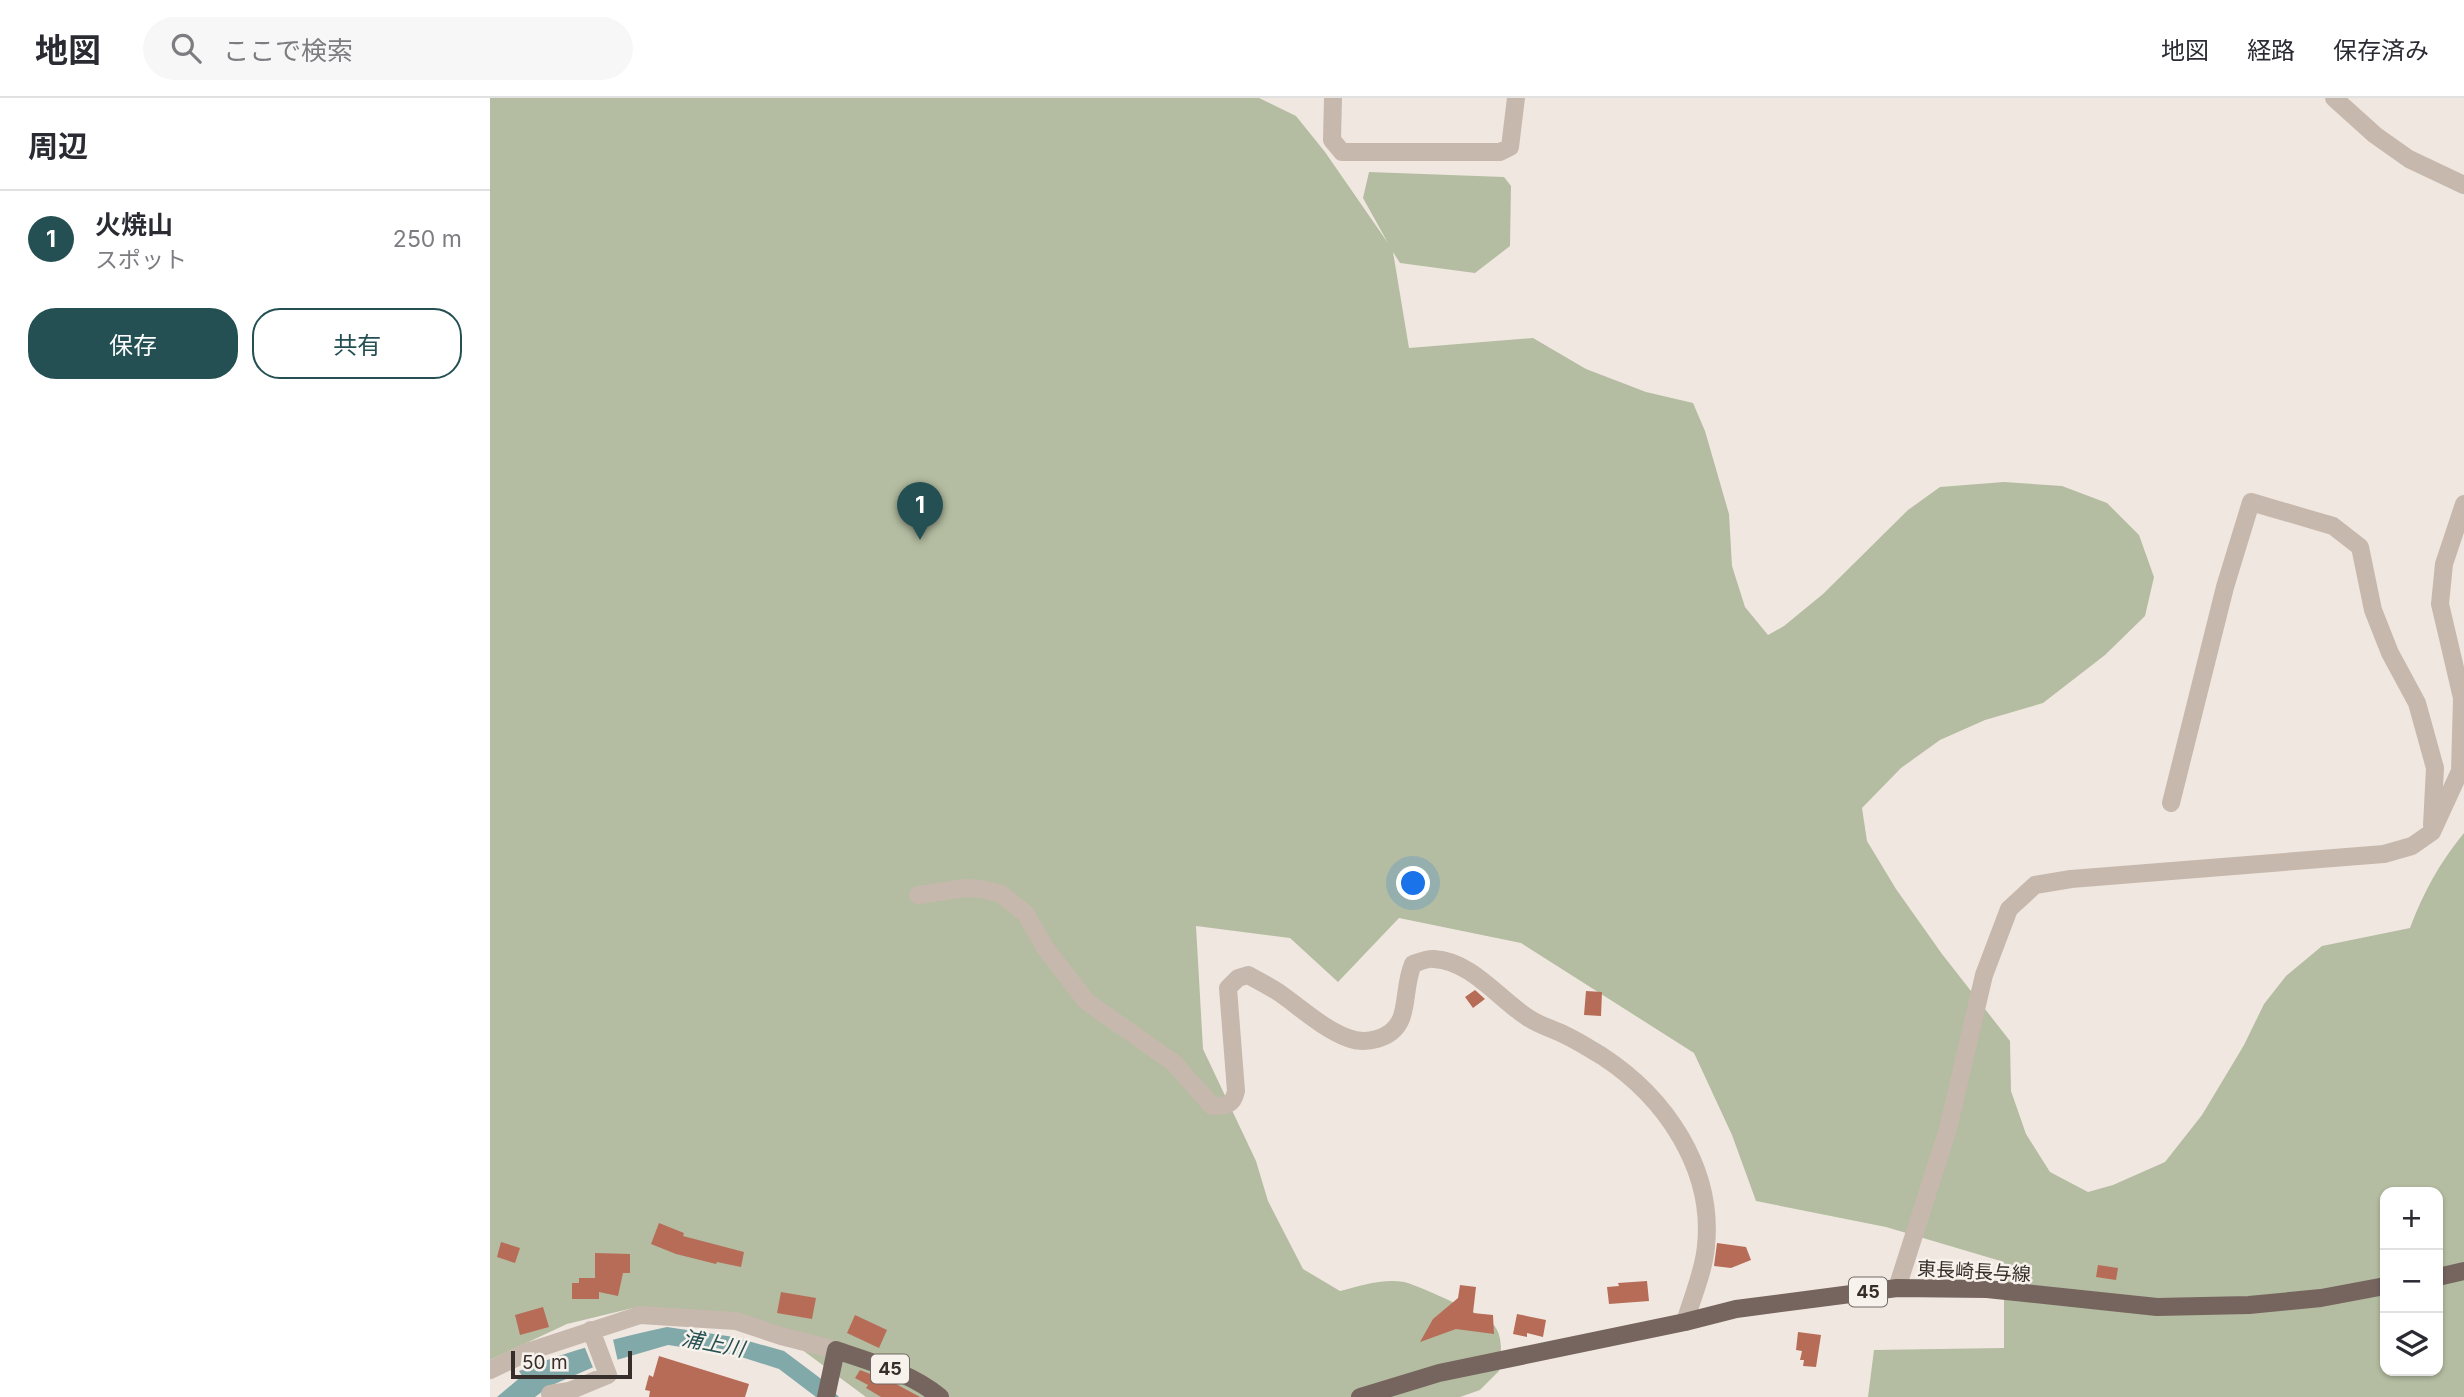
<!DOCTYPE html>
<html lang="ja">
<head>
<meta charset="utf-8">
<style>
	body { margin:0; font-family:Inter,"Noto Sans JP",sans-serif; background:#f7f7f7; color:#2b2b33 }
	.controls { position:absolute; right:21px; bottom:21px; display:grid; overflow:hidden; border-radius:14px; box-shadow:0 2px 5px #0004 }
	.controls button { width:63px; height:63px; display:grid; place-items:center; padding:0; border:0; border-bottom:2px solid #e1e1e2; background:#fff; color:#2b2b33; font:35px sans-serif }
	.scale { position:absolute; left:21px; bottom:18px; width:121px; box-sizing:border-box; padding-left:7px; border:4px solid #362e2b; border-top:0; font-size:19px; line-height:24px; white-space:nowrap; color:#362e2b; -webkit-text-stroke:5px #f8f2ec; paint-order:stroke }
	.you { position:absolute; left:924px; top:786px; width:24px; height:24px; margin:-18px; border:5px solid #fff; border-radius:50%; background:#1a73e8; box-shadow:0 0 0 10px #1a73e833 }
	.badge { display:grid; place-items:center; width:46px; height:46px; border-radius:50%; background:#255053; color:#fff; font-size:23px; font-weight:700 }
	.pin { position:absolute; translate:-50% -58px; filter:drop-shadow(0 2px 4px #0008) }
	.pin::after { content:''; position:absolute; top:37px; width:24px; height:21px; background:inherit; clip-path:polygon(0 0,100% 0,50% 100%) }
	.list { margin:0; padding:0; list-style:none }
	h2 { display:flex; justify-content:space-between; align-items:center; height:91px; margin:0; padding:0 28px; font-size:30px }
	h2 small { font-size:23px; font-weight:400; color:#7c7c81 }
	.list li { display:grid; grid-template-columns:46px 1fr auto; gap:21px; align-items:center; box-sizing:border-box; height:98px; padding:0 28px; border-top:2px solid #e1e1e2 }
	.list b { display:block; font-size:26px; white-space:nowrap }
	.list p { margin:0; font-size:23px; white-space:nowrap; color:#7c7c81 }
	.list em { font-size:23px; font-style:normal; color:#7c7c81 }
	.actions { display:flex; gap:14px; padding:21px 28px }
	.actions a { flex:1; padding:16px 0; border:2px solid #255053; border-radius:28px; text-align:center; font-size:24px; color:#255053 }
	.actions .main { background:#255053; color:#fff }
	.icon { flex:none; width:38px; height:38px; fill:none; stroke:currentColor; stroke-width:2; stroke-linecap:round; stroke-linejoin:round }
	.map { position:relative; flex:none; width:1974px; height:1299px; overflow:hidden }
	header { display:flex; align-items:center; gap:42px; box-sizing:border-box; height:98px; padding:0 35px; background:#fff; border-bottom:2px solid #e1e1e2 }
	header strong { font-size:33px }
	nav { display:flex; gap:38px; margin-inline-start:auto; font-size:24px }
	.search { width:490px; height:63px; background:#f7f7f7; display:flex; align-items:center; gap:18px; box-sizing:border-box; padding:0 24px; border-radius:38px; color:#7c7c81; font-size:26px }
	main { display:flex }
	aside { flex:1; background:#fff }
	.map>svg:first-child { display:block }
</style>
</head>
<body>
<header>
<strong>地図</strong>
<div class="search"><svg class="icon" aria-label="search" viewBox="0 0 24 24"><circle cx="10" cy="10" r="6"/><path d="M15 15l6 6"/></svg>ここで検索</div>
<nav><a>地図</a><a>経路</a><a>保存済み</a></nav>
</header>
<main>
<aside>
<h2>周辺<small></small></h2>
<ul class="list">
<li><span class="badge">1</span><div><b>火焼山</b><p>スポット</p></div><em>250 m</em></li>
</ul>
<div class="actions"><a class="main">保存</a><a>共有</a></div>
</aside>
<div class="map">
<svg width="1974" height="1299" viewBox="0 0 1974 1299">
	<rect width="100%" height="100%" fill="#f0e8e0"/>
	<path fill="#b4bda1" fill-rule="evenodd" d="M0 0H769L806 18 835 54 898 145 873 100 879 74 1014 79 1021 88 1020 148 985 175 910 165 903 154 919 250 1043 240 1096 271 1156 294 1203 305 1215 333 1239 416 1242 468 1255 509 1278 537 1294 528 1333 496 1418 412 1450 389 1514 384 1572 388 1617 405 1649 437 1664 479 1655 518 1615 557 1553 605 1495 622 1450 642 1411 670 1372 710 1377 743 1406 791 1452 856 1520 943 1521 993 1536 1036 1560 1074 1598 1094 1623 1087 1675 1064 1712 1017 1754 947 1774 906 1796 878 1832 848 1920 830C1933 795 1950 764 1974 735V1299H1378L1384 1252 1514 1250V1164L1396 1129 1266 1103 1242 1037 1204 955 1031 845 909 820 848 884 800 840 706 828 713 951 766 1063 778 1103 813 1171 850 1193C870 1188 893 1180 914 1184 925 1186 996 1218 1003 1226 1014 1238 1011 1258 1009 1273L990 1292 970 1299H376L292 1237 143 1210 77 1226 0 1262ZM1895 1094H1948V1273H1895Z"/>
	<path fill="#82a9aa" d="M177 1229 244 1239 294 1253 330 1280 349 1299H326L289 1271 245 1257 178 1247 106 1268 60 1288 45 1299H7L32 1278 29 1273C77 1253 125 1240 177 1229Z"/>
	<path fill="#f0e8e0" d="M122 1237 128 1264 104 1272 93 1245Z"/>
	<path fill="#b76c57" d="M985 892 995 901 983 910 975 899Z
		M1096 893 1112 894 1111 918 1094 917Z
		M169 1125 194 1135 193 1138 254 1154 251 1169 227 1164 226 1166 186 1156 161 1146Z
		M11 1144 30 1150 25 1165 7 1159Z
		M1227 1145 1256 1149 1261 1162 1241 1170 1224 1168Z
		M105 1155 140 1156V1175H133L128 1198 109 1194V1201H82V1185H89V1180H105Z
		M1608 1167 1628 1170 1626 1182 1606 1179Z
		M1157 1183 1159 1203 1119 1206 1117 1189 1129 1188 1128 1185Z
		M970 1187 986 1189 983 1215 1003 1217 1004 1236 966 1231 930 1244 943 1221 968 1200Z
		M291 1194 326 1200 322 1221 287 1215Z
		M53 1209 59 1229 30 1237 25 1217Z
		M1027 1216 1056 1222 1053 1239 1037 1235V1239L1023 1236Z
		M365 1217 397 1232 389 1250 357 1235Z
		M1308 1234 1331 1237 1326 1269 1313 1268 1314 1262H1310L1312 1253 1306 1252Z
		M169 1258 259 1286 255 1299H159L160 1293 155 1292 159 1277 163 1279Z
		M370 1272 406 1286 430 1299H391L376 1290 378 1287 365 1280Z"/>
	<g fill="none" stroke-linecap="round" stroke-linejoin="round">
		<path stroke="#c7b8ad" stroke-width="18" d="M843 0 842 42 852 54H1010L1020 49 1026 0
			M1844 0 1885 37 1919 61 1974 87
			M1681 705 1735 489 1761 404 1843 428 1870 449 1883 512 1900 555 1927 605 1945 670 1942 727
			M428 797 475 790 491 791 511 796 536 816 554 848 596 903 684 965 722 1008C735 1008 743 1008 746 993L738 890 748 880 758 877C769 883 781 889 791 896 812 911 834 931 858 940 876 947 901 941 910 923 917 910 915 884 923 866 929 864 938 860 944 861 981 863 1008 900 1037 919 1048 927 1063 931 1075 937 1088 943 1100 951 1112 958 1175 999 1224 1070 1216 1148 1214 1173 1202 1200 1195 1224
			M1407 1190 1458 1031 1494 877 1519 811 1545 787 1581 781 1894 756 1922 748 1942 734 1970 673 1972 600 1950 506 1954 466 1974 406
			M0 1272 40 1253 150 1217 246 1223 291 1238 346 1252
			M60 1296 79 1293 118 1277 101 1232"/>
		<path stroke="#76655e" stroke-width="18" d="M1948 1179 1974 1173
			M336 1299 346 1252C381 1264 421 1275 450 1299
			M870 1299 949 1275 1195 1224 1246 1211 1407 1190 1497 1191 1667 1209 1759 1207 1831 1200 1895 1188"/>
	</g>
	<g text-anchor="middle" stroke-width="5" stroke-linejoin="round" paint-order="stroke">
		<g fill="#f8f2ec" stroke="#706965" stroke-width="2">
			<rect x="1359" y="1179.5" width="38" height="29" rx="5"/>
			<rect x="381" y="1256.5" width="38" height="29" rx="5"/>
		</g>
		<g font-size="18" font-weight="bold" fill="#362e2b">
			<text x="1378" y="1200">45</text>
			<text x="400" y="1277">45</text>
		</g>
		<g font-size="19" fill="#362e2b" stroke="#f8f2ec">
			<text transform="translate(1484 1173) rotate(3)" y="7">東長崎長与線</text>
		</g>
		<g font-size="21" font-style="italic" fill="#255053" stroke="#f8f2ec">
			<text transform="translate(223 1246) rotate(11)" y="7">浦上川</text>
		</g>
	</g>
</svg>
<div class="controls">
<button>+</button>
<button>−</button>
<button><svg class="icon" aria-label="layers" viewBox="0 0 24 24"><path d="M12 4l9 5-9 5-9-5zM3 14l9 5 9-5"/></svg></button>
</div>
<div class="scale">50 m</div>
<div class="you"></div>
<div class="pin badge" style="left:430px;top:442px">1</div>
</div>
</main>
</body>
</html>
